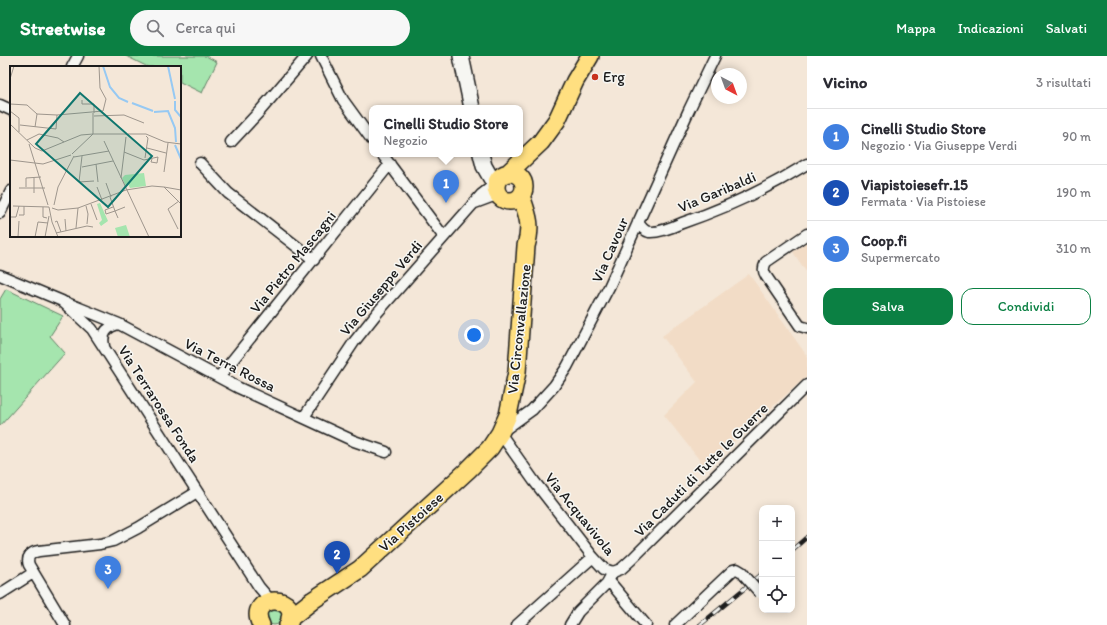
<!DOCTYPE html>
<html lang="it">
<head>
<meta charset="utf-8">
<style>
	body { margin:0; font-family:Itim,sans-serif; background:#f7f7f7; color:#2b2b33 }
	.controls { position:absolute; right:12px; bottom:12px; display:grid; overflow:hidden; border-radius:8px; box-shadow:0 2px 10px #0003 }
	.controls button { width:36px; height:36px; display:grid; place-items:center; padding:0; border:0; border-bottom:1px solid #e1e1e2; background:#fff; color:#2b2b33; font:20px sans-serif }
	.compass { position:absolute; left:711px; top:12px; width:36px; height:36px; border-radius:50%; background:#fff; box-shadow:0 2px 10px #0003; rotate:139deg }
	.you { position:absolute; left:474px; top:279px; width:14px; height:14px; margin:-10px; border:3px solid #fff; border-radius:50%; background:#1a73e8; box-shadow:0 0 0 6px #1a73e833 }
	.badge { display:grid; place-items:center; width:26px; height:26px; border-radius:50%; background:#0b8043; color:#fff; font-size:13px; font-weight:700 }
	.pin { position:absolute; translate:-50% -33px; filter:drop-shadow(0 1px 2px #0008) }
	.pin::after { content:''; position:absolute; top:21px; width:14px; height:12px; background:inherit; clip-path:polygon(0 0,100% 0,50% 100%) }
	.popup { position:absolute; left:369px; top:49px; width:154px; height:52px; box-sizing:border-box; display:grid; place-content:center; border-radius:8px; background:#fff; filter:drop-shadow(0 1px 3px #0005); font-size:13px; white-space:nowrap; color:#7c7c81 }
	.popup b { font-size:15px; color:#2b2b33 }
	.popup::after { content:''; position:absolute; left:50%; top:100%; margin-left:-8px; border:8px solid transparent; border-top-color:#fff }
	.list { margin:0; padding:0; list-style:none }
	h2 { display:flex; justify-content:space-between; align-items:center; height:52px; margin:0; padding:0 16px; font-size:17px }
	h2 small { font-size:13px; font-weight:400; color:#7c7c81 }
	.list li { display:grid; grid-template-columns:26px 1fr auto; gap:12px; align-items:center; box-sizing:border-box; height:56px; padding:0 16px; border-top:1px solid #e1e1e2 }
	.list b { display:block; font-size:15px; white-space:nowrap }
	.list p { margin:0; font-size:13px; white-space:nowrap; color:#7c7c81 }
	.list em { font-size:13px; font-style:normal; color:#7c7c81 }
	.actions { display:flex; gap:8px; padding:12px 16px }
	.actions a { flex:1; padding:9px 0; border:1px solid #0b8043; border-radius:12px; text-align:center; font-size:14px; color:#0b8043 }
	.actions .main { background:#0b8043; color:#fff }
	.icon { flex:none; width:22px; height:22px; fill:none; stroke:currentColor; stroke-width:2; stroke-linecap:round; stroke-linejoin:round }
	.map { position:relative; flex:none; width:807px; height:569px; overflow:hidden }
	header { display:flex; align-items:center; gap:24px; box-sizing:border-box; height:56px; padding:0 20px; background:#0b8043; color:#fff }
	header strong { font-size:19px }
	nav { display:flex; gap:22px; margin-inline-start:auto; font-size:14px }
	.search { width:280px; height:36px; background:#f7f7f7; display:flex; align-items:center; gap:10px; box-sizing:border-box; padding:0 14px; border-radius:22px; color:#7c7c81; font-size:15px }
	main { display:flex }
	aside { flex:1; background:#fff }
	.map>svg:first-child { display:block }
</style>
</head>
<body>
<header>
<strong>Streetwise</strong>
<div class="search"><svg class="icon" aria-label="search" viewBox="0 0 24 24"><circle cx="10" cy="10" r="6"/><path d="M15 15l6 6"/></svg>Cerca qui</div>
<nav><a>Mappa</a><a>Indicazioni</a><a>Salvati</a></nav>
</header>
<main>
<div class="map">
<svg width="807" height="569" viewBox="0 0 807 569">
	<rect width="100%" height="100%" fill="#f4e7d8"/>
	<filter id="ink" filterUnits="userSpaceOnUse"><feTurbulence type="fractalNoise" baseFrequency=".025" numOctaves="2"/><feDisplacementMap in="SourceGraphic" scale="8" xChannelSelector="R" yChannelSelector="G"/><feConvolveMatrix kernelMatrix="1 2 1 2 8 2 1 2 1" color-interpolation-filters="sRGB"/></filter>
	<g filter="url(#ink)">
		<path fill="#f2dcc6" d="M807 186V217L793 196Z
			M749 218 807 300V320L705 411 664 359 697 326 662 280Z"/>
		<path fill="#a5e5ae" stroke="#608065" d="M126 0H206L217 6 202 37 180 26V11H148Z
			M6 233 63 260 50 280 65 297 0 370V243Z
			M266 561a8 8 0 1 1 16 0a8 8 0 1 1-16 0Z"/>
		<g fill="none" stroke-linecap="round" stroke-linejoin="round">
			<g stroke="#1c1c1c" stroke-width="13">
				<path id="street" d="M321 0 343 44 372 84
					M715 0 689 54 609 231 567 311 554 330 532 354 500 377 534 425 593 501 604 513 613 516 621 513 632 503 807 329
					M72 11 78 0
					M0 49 11 54
					M231 86 259 56 307 0
					M382 98 444 181
					M200 107 228 137 314 204
					M475 147 491 141 500 140
					M0 157 11 135
					M638 166C641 171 644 175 649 176 659 177 673 171 682 167 726 152 767 133 807 108
					M807 178 766 206C763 212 763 215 766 220L800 270 807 272
					M0 219 62 245 92 273 259 531 271 545
					M67 247 119 268 239 332 354 385 386 396
					M104 290C101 277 107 271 119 268
					M219 321 390 108
					M304 361 354 286 377 257 481 139 490 132 496 131
					M609 525 646 569
					M0 538 33 517
					M65 569 29 509C26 501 31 496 39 495L100 488 113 485 138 472 197 436
					M517 569 593 501
					M570 569 578 556 607 527 613 516
					M675 569 733 514 737 513 742 516 745 520"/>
			</g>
			<g stroke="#1c1c1c" stroke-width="18">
				<path id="secondary" d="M461 0 472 52
					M481 98 484 110 496 131"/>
			</g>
			<g stroke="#1c1c1c" stroke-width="20">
				<path id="primary" d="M496 131a14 14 0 1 1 28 0a14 14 0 1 1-28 0Z
					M508 117 541 86 557 64 575 25 590 0
					M290 562 313 544 360 513 468 414 490 392 500 377 508 359 517 316 526 190C532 169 528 160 521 140
					M261 569C245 537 304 537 288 569"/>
			</g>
			<use href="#street" stroke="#f6f6f2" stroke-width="10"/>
			<use href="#secondary" stroke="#f6f6f2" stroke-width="15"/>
			<use href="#primary" stroke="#ffdf80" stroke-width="17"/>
			<g stroke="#1c1c1c" stroke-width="4.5">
				<path id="rail" d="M792 494 807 481
					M700 569 762 518"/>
			</g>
			<use href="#rail" stroke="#f6f6f2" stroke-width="3" stroke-dasharray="9" stroke-linecap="butt"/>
			<g stroke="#1c1c1c" stroke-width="13" stroke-linecap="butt">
				<path id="street-bridge" d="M745 520 760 537"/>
			</g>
			<use href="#street-bridge" stroke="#f6f6f2" stroke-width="10"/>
		</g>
	</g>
	<circle fill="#c8321e" stroke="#f6f6f2" stroke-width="1.5" cx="595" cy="21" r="4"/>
	<g text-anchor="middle" stroke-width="3" stroke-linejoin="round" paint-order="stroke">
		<g font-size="15" fill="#1c1c1c" stroke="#f6f6f2" text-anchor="start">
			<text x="603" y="26">Erg</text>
		</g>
		<g font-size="15" fill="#1c1c1c" stroke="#f6f6f2">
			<text transform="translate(717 136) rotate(-23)" y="5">Via Garibaldi</text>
			<text transform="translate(610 194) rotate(-66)" y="5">Via Cavour</text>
			<text transform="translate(293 206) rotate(-51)" y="5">Via Pietro Mascagni</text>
			<text transform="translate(381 232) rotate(-50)" y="5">Via Giuseppe Verdi</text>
			<text transform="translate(519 273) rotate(-84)" y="5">Via Circonvallazione</text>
			<text transform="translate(230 309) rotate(27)" y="5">Via Terra Rossa</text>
			<text transform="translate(159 348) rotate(57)" y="5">Via Terrarossa Fonda</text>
			<text transform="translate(701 414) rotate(-45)" y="5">Via Caduti di Tutte le Guerre</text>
			<text transform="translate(580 458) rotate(51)" y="5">Via Acquavivola</text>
			<text transform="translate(411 466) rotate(-42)" y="5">Via Pistoiese</text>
		</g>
	</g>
	<g transform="translate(10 10)">
		<rect width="171" height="171" fill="#f4e7d8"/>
		<path d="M134 107 136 120 120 122 118 118 115 119 112 112 115 109ZM90 137 98 155 91 160 89 157 92 154 87 138ZM116 159 120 171H108L105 162Z" fill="#a5e5ae"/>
		<path fill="none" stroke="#96c9f3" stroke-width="2" d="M93 0 100 21 109 32 118 36M158 0 165 33M165 35V44L171 51M122 37 143 45M144 46 158 45 165 62 166 76M165 79 171 93"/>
		<path fill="none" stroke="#9e968d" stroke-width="1" d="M0 13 4 0M72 34V38H84V47M0 38 17 39 27 48M0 45 9 52V66M27 48 47 49 93 45 96 33 90 22 89 0M84 50 114 49 134 57M0 58 25 82 32 85 71 69 83 68V47M10 59 46 63 47 49M25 61 27 48M118 68H136L155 76 171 78M17 74 29 68 48 72 54 76M94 75 139 171M19 78 38 139M137 82 156 87M114 86 134 94 148 91 147 97 141 96 142 93M62 88 83 68H116M72 90 69 116 84 115M64 91 99 85M135 92 138 72 136 70M0 94 33 98 61 89M86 98 88 116M72 101 103 95M154 106 158 77M24 112V127M111 112 116 71M96 117 101 131M16 121V112L31 111M87 121 92 134M154 121 171 124M9 122H35M100 131 105 145 96 148 95 144 103 141M81 138 87 154M44 139 48 121 64 90M3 140 39 141M76 140 78 148 77 158M33 141V151L37 152M39 141 42 156 48 171M42 142 48 144 68 142 116 124 142 120 154 121 171 138M9 149H14V140M1 151H6L9 140M108 152 105 145 115 141M55 153 56 165M45 156 47 155 51 166M66 162 68 142M168 163 158 143 169 135M46 167 77 160 83 161M8 171 9 155M25 171 28 156 38 157M35 171 39 150"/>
		<path fill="#0f766e" fill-opacity="0.15" stroke="#0f766e" stroke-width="2" d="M70 27 142 90 98 141 26 78Z"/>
		<rect width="171" height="171" fill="none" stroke="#1c1c1c" stroke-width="2"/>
	</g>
</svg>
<div class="controls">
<button>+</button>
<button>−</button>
<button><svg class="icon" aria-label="locate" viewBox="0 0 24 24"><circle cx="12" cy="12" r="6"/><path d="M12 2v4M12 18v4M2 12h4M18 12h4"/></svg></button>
</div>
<svg class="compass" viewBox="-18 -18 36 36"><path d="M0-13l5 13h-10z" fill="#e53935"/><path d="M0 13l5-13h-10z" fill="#7c7c81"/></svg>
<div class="you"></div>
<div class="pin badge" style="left:446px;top:147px;background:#3f7fe0">1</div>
<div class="popup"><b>Cinelli Studio Store</b>Negozio</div>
<div class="pin badge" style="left:337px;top:518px;background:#1a4fb4">2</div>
<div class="pin badge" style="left:108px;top:533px;background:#3f7fe0">3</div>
</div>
<aside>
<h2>Vicino<small>3 risultati</small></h2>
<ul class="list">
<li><span class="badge" style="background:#3f7fe0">1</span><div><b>Cinelli Studio Store</b><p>Negozio · Via Giuseppe Verdi</p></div><em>90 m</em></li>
<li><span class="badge" style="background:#1a4fb4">2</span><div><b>Viapistoiesefr.15</b><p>Fermata · Via Pistoiese</p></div><em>190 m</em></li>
<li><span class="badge" style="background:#3f7fe0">3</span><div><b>Coop.fi</b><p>Supermercato</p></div><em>310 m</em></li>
</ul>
<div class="actions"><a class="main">Salva</a><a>Condividi</a></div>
</aside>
</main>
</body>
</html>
